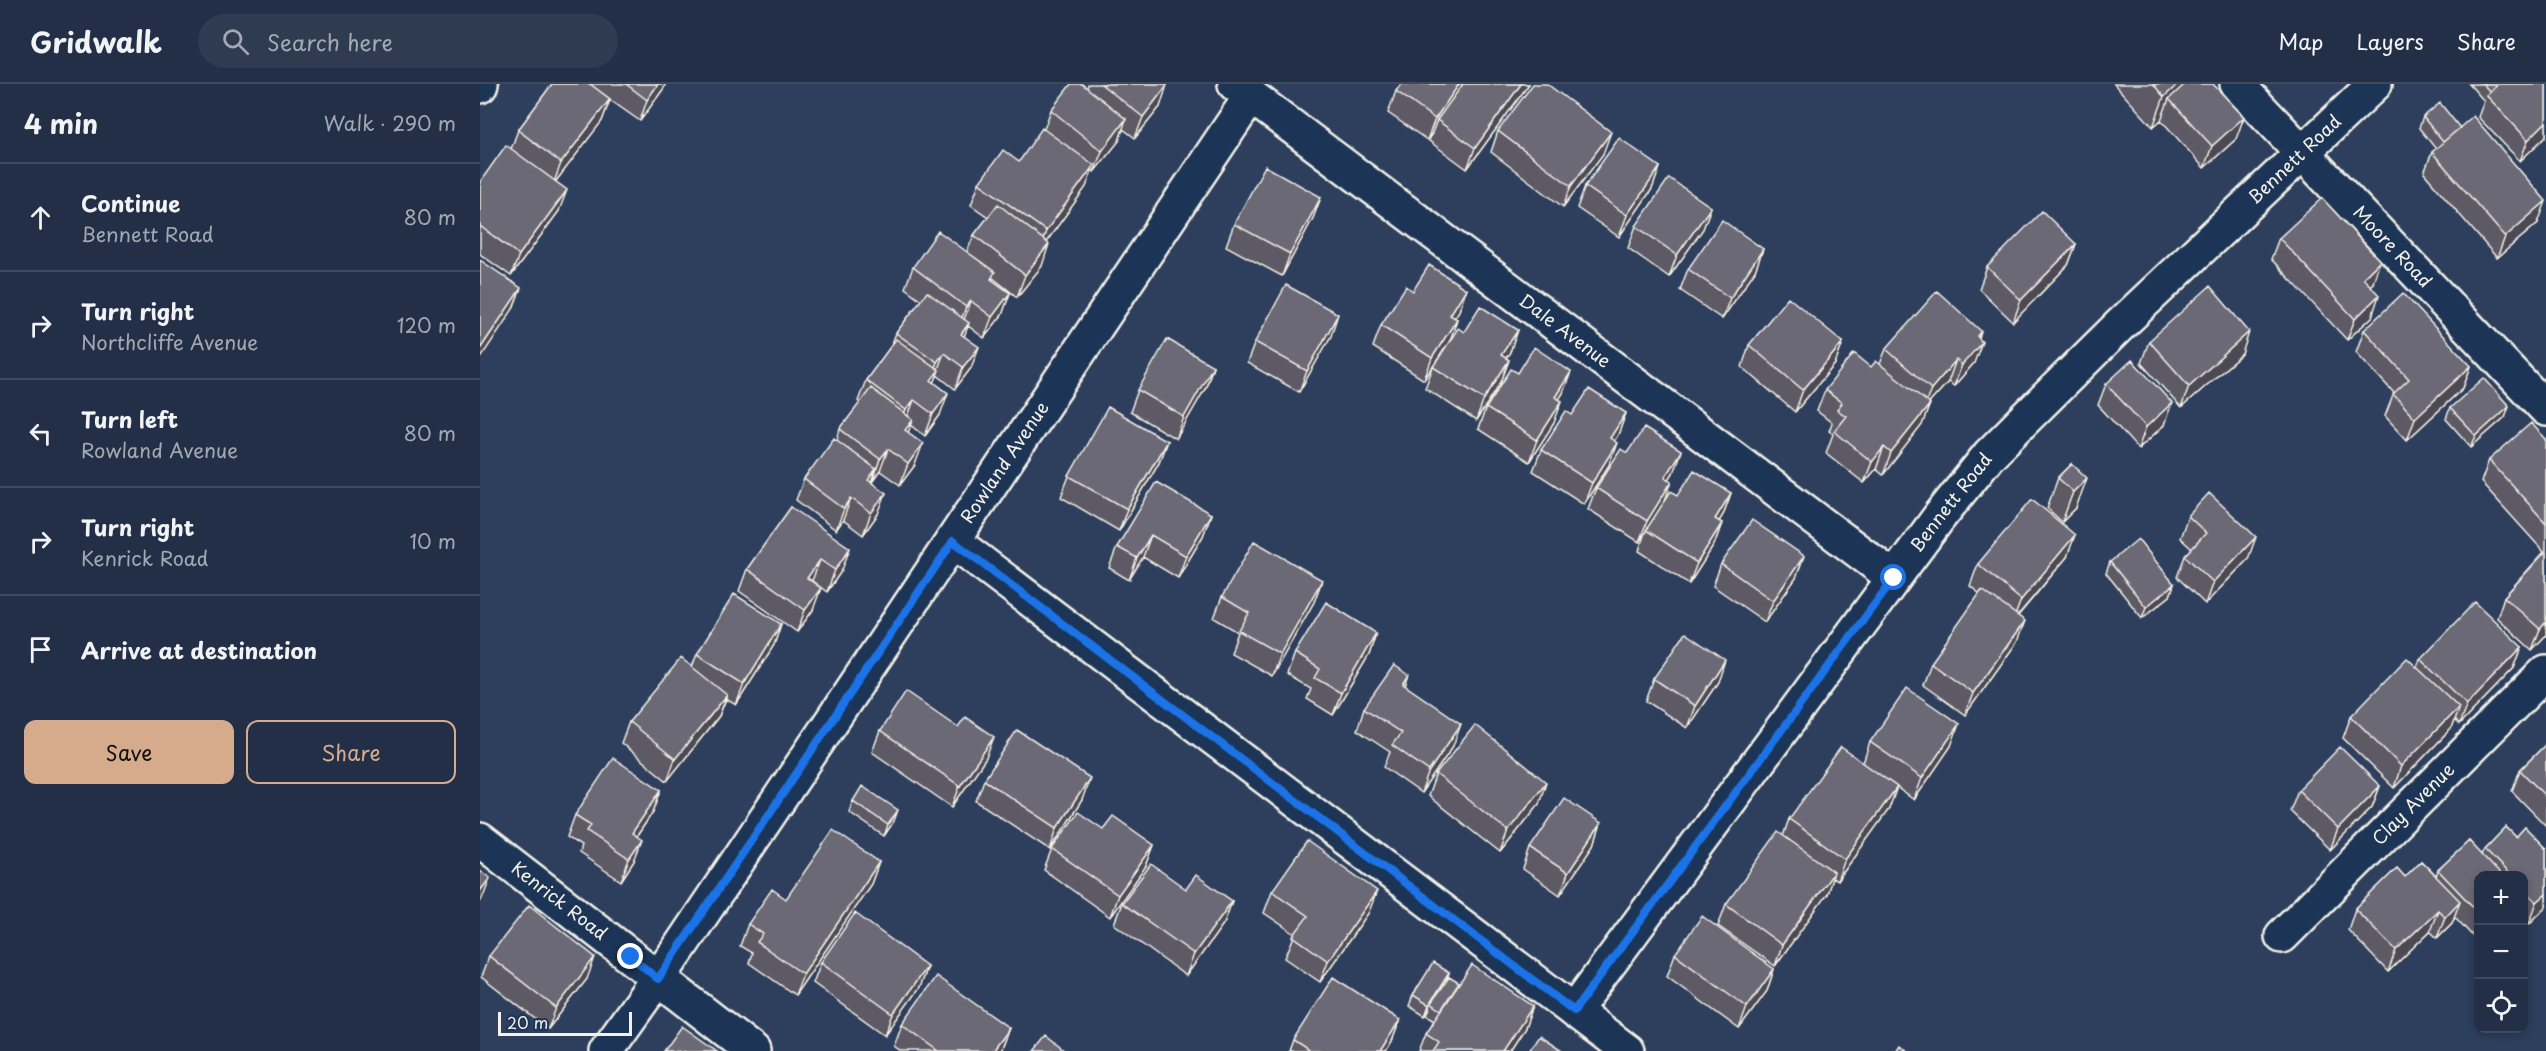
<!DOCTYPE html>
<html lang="en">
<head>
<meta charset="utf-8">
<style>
	body { margin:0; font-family:"Playpen Sans",sans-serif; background:#2e3b51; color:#f1f3f6 }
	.controls { position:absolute; right:18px; bottom:18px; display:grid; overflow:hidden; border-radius:12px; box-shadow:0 3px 9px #0003 }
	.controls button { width:54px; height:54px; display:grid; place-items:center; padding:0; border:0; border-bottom:2px solid #3f4a5f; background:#222f46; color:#f1f3f6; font:30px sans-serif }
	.scale { position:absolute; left:18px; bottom:15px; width:134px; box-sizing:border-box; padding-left:6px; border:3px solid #f4f1e8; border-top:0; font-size:16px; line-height:21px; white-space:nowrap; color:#f4f1e8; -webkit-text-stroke:4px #1d3557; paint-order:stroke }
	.stop { position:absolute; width:18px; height:18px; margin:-14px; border:4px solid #1a73e8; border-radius:50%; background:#fff }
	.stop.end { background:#1a73e8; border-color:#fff; box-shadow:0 2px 6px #0008 }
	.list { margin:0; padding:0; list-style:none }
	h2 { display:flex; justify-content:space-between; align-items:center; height:78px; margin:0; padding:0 24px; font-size:26px }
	h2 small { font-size:20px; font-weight:400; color:#a2a9b3 }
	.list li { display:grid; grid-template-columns:39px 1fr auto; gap:18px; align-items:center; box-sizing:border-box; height:108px; padding:0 24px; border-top:2px solid #3f4a5f }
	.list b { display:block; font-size:22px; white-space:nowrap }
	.list p { margin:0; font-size:20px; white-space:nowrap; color:#a2a9b3 }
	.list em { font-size:20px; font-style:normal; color:#a2a9b3 }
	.actions { display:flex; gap:12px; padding:18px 24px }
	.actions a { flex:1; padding:14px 0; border:2px solid #d6ab8b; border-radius:12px; text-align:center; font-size:21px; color:#d6ab8b }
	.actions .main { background:#d6ab8b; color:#111 }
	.icon { flex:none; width:33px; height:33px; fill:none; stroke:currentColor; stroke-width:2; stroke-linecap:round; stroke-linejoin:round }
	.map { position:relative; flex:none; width:2066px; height:967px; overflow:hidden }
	header { display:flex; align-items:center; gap:36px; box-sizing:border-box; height:84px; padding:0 30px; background:#222f46; border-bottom:2px solid #3f4a5f }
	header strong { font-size:28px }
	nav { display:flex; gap:33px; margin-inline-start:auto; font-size:21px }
	.search { width:420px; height:54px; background:#2e3b51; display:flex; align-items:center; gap:15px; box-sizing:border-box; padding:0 21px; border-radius:33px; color:#a2a9b3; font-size:22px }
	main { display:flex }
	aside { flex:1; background:#222f46 }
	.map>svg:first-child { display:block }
</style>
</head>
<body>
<header>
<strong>Gridwalk</strong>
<div class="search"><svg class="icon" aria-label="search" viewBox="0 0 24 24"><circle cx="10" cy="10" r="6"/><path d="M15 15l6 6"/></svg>Search here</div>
<nav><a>Map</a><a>Layers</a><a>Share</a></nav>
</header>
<main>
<aside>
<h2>4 min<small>Walk · 290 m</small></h2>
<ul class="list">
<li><svg class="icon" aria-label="ahead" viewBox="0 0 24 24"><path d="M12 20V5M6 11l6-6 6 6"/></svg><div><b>Continue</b><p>Bennett Road</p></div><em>80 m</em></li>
<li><svg class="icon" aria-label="right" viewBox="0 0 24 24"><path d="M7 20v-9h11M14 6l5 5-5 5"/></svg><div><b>Turn right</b><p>Northcliffe Avenue</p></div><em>120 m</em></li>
<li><svg class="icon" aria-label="left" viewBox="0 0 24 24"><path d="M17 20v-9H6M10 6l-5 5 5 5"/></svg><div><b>Turn left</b><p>Rowland Avenue</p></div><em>80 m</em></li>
<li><svg class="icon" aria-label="right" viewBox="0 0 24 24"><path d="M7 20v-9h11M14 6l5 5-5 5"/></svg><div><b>Turn right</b><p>Kenrick Road</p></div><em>10 m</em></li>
<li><svg class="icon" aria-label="arrive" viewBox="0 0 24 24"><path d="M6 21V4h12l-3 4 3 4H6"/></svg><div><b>Arrive at destination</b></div></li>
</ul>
<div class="actions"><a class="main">Save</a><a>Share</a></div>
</aside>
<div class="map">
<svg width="2066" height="967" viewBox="0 0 2066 967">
	<rect width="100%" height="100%" fill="#2d3f5d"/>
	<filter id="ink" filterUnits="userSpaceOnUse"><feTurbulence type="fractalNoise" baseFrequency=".0167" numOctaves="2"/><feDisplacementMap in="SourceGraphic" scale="12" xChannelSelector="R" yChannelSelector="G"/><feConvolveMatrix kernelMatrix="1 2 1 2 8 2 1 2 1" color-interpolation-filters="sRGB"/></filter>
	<g filter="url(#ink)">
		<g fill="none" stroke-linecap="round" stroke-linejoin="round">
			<g stroke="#f4f1e8" stroke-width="38">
				<g id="minor">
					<path id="s1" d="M755 0 1414 494"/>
					<path id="s2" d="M1757 0 2066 325"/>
					<path d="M0 2 1 0"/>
					<path d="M473 457 1147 967"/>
					<path id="s3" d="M0 756 273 967"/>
					<path id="s4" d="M1802 852 2066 588"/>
					<path id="s5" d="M1094 927 1460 432 1509 371 1549 331 1639 242 1895 0"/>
					<path id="s6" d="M126 967 198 866 771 12"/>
				</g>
			</g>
			<use href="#minor" stroke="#1d3557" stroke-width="33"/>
		</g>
		<path fill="#5d5a65" stroke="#f4f1e8" stroke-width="1.5" d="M72 0H185L184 4 160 37 130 16 122 37 76 97 79 127 31 192 0 170V98L31 65 38 46Z
			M608 0H686L680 23 655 54 643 45 639 57 614 88 612 86 606 103 566 158 562 182 537 213 513 194 512 196 530 209 522 231 504 254 488 242 484 252 491 284 475 305 457 291 454 299 460 331 445 352 431 341 428 348 435 381 420 401 400 387 392 398 398 430 383 451 363 436 356 446 316 416 324 395 357 356 360 345 380 319 378 317 386 296 411 262 416 249 441 216 425 204 433 183 487 168 494 151 508 133 491 121 499 99 539 78 564 45 571 26 607 4Z
			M921 0H1049L987 85 949 57 952 49 947 56 908 29 916 7Z
			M1634 0H1733L1756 55 1724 84 1681 36 1673 43Z
			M1989 0H2066V52L2040 77 1998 33 2004 17Z
			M1943 33 2058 139 2017 174 1944 89 1952 68 1956 65 1939 44Z
			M1018 47 1123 70 1083 123 1011 68Z
			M1180 83 1172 105 1139 153 1097 124 1105 102Z
			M841 113 833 134 802 192 746 162 754 140Z
			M1231 123 1223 145 1189 193 1148 164 1156 142Z
			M1799 154 1893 199 1890 201 1892 233 1867 256 1791 175Z
			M1596 160 1588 181 1533 238 1499 205 1507 183Z
			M1283 165 1275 187 1242 235 1200 206 1208 185Z
			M986 205 979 227 974 233 977 235 970 256 984 248 1038 246 1030 268 1026 274 1029 276 1021 298 996 337 945 304 953 283 957 276 944 296 893 263 901 241 933 207Z
			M1884 246 1991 282 1983 304 1927 356 1905 332 1914 309 1876 268Z
			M1501 247 1499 254 1494 279 1474 302 1468 298 1449 319 1442 341 1403 391 1396 385 1384 399 1346 369 1353 350 1349 347 1352 339 1337 327 1345 306 1391 283 1400 280 1406 265Z
			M851 252 819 308 767 279 775 258Z
			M1669 257 1762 270 1701 324 1661 279Z
			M1363 258 1355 280 1315 328 1262 283 1269 261Z
			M733 282 726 303 696 355 650 328 658 306Z
			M1038 289 1083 309 1079 315 1074 339 1049 378 998 345 1006 324Z
			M1626 300 1684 341 1658 365 1618 321Z
			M1970 324 2025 333 1991 363 1966 335Z
			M1146 329 1138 351 1134 357 1129 381 1104 420 1053 387 1061 366 1092 331Z
			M2066 355V551L2052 566 2017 534 2024 513 2064 468 2001 398 2009 376Z
			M687 357 679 378 639 447 581 413 589 392Z
			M1147 369 1193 389 1189 395 1185 417 1198 411 1251 409 1243 431 1239 437 1242 439 1234 461 1209 500 1159 467 1165 448 1159 458 1108 425 1116 404Z
			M1592 380 1596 424 1582 438 1567 424 1578 394Z
			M311 423 362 486 347 508 332 497 333 526 317 548 259 507 267 485Z
			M731 430 723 452 698 494 663 473 649 496 629 484 637 463Z
			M1708 432 1768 475 1725 520 1697 493 1705 472 1712 465 1700 454Z
			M1587 473 1538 532 1537 558 1485 631 1443 601 1451 579 1500 510 1490 502 1498 480Z
			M1630 478 1694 500 1690 512 1662 534 1626 489Z
			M1241 480 1316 494 1285 538 1233 502Z
			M842 496 834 518 792 592 751 569 758 548 734 534 742 513Z
			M301 540 294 561 256 621 246 615 239 632 187 697 141 659 149 638 212 583 217 570Z
			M896 549 889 571 853 631 827 615 831 605 807 591 815 569Z
			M2042 563 2034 584 1979 641 1974 636 1971 645 1914 704 1863 654 1871 632 1937 583 1940 575Z
			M929 591 925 602 973 662 941 709 904 683 910 668 877 646 884 624Z
			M1174 595 1238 598 1207 644 1166 617Z
			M400 647 506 674 472 723 392 668Z
			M1390 658 1471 662 1434 716 1416 703 1409 725 1357 797 1352 794 1347 810 1295 882 1238 842 1246 820 1303 752 1309 735 1383 679Z
			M2066 660V742L2032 707 2040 686Z
			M956 690 1059 720 1020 769 948 712Z
			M504 696 602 716 570 766 496 717Z
			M1900 702 1892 723 1850 766 1810 727 1818 706Z
			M181 706 173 728 157 752 154 777 141 797 99 769 101 762 87 753 95 731Z
			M373 717 414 737 404 752 369 728Z
			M1121 739 1114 761 1080 811 1043 785 1050 764Z
			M2026 743 2036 753 2045 743 2066 765V823L2049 840 2043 834V792H1998V858L1975 833 1972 839 1957 854 1950 847 1908 888 1868 846 1875 825 1917 784 1925 793 1941 777 1956 792 1958 786 1989 757 2002 771 2005 765Z
			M623 745 674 761 666 782 630 833 564 786 572 765Z
			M399 778 391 800 315 911 269 879 272 869 260 862 268 840 306 815Z
			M706 805 752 817 744 839 706 892 634 840 642 819Z
			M792 807 889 828 840 898 805 874 815 850 784 829Z
			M1195 870 1294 885 1287 907 1259 945 1187 892Z
			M9 872 107 895 68 945 1 893Z
			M341 878 447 882 439 904 405 951 333 899Z
			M969 889 966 898 979 899 1053 922 1045 944 1030 967H939L946 949 955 936 947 931 949 926 945 932 929 922 933 911Z
			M920 936 912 957 906 967H809L813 956Z
			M422 940 529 944 520 967H421L414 962Z"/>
		<path fill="#4c4a53" stroke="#f4f1e8" stroke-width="1.5" d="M178 0H185L184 4 160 37 167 16Z
			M979 0H987L957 36 952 49 947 56 955 35Z
			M1041 0H1049L987 85 995 64Z
			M1698 0H1708L1689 15 1681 36 1673 43 1684 13Z
			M687 1 680 23 655 54 663 33Z
			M130 15 122 37 73 101 81 79Z
			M1764 33 1756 55 1724 84 1732 62Z
			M646 35 639 57 614 88 622 67Z
			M2066 38V52L2040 77 2048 56Z
			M1131 48 1123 70 1083 123 1091 102Z
			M614 81 606 103 559 168 566 147Z
			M1180 83 1172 105 1139 153 1147 131Z
			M87 106 79 127 31 192 39 171Z
			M841 113 833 134 802 192 810 170Z
			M2066 117 2058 139 2017 174 2025 153Z
			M1231 123 1223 145 1189 193 1197 171Z
			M569 160 562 182 537 213 545 191Z
			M1596 160 1588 181 1533 238 1541 216Z
			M1283 165 1275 187 1242 235 1250 214Z
			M1900 177 1893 199 1875 215 1883 194Z
			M41 204 33 225 0 275V265Z
			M986 205 979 227 962 252 970 231Z
			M530 209 522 231 504 254 512 233Z
			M1899 211 1892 233 1867 256 1875 235Z
			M491 217 483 238 478 244 486 223Z
			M858 230 851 252 819 308 827 287Z
			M977 235 970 257 944 296 952 274Z
			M489 239 481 261V250Z
			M1038 246 1030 268 1014 293 1021 271Z
			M1501 247 1494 267 1502 258 1494 279 1474 302 1482 281 1497 252Z
			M1769 248 1762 270 1701 324 1709 302Z
			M1363 258 1355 280 1315 328 1323 306Z
			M499 263 491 284 475 305 483 283Z
			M464 269 456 290 459 286 451 308 449 300 457 278Z
			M1029 276 1021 298 996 337 1004 315Z
			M1476 276 1468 298 1443 326 1451 305Z
			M733 282 726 303 696 355 704 333Z
			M1991 282 1983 304 1927 356 1935 334Z
			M1091 288 1083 309 1067 334 1075 313Z
			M468 309 460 331 445 352 453 330Z
			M434 316 426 337 418 347 426 326Z
			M1082 317 1074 339 1049 378 1057 356Z
			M1692 319 1684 341 1658 365 1666 343Z
			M1450 320 1442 341 1403 391 1411 369Z
			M2029 322 2025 333 1991 363 1996 352Z
			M1146 329 1138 351 1122 376 1130 354Z
			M433 336 425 357V346Z
			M687 357 679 378 639 447 647 425Z
			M443 359 435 381 420 401 428 380Z
			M1137 359 1129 381 1104 420 1112 399Z
			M1404 363 1396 385 1384 399 1392 378Z
			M408 365 400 387 393 397 400 375Z
			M1201 367 1193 389 1177 414 1185 393Z
			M396 385 388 407V396Z
			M1607 394 1596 424 1582 438 1593 408Z
			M1192 397 1184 419 1159 458 1167 437Z
			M406 409 398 430 383 451 391 429Z
			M1251 409 1243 431 1227 456 1235 435Z
			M371 414 363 436 356 446 364 425Z
			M731 430 723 452 698 494 706 472Z
			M1242 439 1234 461 1209 500 1217 479Z
			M671 451 663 473 649 496 657 474Z
			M1595 451 1587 473 1533 537 1541 516Z
			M1776 453 1768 475 1725 520 1733 498Z
			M370 464 362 486 347 508 355 486Z
			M1324 472 1316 494 1285 538 1293 517Z
			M340 476 332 497 327 494Z
			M842 496 834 518 792 592 800 570Z
			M1694 500 1690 512 1662 534 1666 523Z
			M341 504 333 526 317 548 325 526Z
			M1545 537 1537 558 1485 631 1493 609Z
			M2066 538V551L2052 566 2060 545Z
			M301 540 294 561 256 621 264 600Z
			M896 549 889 571 853 631 861 609Z
			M2042 563 2034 584 1979 641 1987 620Z
			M1245 576 1238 598 1207 644 1215 622Z
			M247 611 239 632 187 697 195 675Z
			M1979 623 1971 645 1914 704 1921 682Z
			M981 640 973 662 941 709 949 687Z
			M1479 640 1471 662 1434 716 1442 694Z
			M514 653 506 674 472 723 480 702Z
			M610 694 602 716 570 766 577 744Z
			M1066 698 1059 720 1020 769 1028 747Z
			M1900 702 1892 723 1850 766 1858 745Z
			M1417 703 1409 725 1357 797 1365 775Z
			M181 706 173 728 144 771 152 749Z
			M418 726 414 737 404 752 408 741Z
			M1121 739 1114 761 1080 811 1088 789Z
			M162 756 154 777 141 797 149 775Z
			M674 761 666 782 630 833 638 811Z
			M399 778 391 800 315 911 323 890Z
			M1354 788 1347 810 1295 882 1302 861Z
			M10 794 2 815 0 818V807Z
			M897 807 889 828 840 898 848 877Z
			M2066 810V823L2049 840 2057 818Z
			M752 817 744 839 706 892 714 870Z
			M1980 817 1972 839 1957 854 1965 833Z
			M2048 818 2043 829V822Z
			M1958 826 1950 847 1908 888 1916 866Z
			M115 873 107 895 68 945 76 924Z
			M447 882 439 904 405 951 413 930Z
			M1294 885 1287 907 1259 945 1267 923Z
			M969 889 965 901 951 919 949 926 945 932 949 921Z
			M1053 922 1045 944 1030 967H1023Z
			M920 936 912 957 906 967H900Z
			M529 944 520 967H512Z"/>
		<path fill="#6c6976" stroke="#f4f1e8" stroke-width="1.5" d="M72 0H110L130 15 81 79 38 46Z
			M146 0H178L167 16Z
			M591 0H602L646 35 622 67 571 26Z
			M621 0H686L687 1 663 33Z
			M921 0H979L955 35 916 7Z
			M983 0H1041L995 64 957 36Z
			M1053 0H1067L1131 48 1091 102 1018 47Z
			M1673 0H1698L1684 13Z
			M1705 0H1733L1764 33 1732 62 1689 15Z
			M2003 0H2018L2010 8Z
			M2018 0H2066V38L2048 56 2006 11Z
			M1960 19 1980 44 1963 58 1943 33Z
			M1993 32 2066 117 2025 153 1952 68Z
			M562 44 614 81 566 147 499 99 523 66 539 78Z
			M1139 54 1180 83 1147 131 1105 102Z
			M26 61 87 106 39 171 0 142V98Z
			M785 82 841 113 810 170 754 140Z
			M1189 94 1231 123 1197 171 1156 142Z
			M1842 114 1900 177 1883 194 1899 211 1875 235 1799 154Z
			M518 120 569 160 545 191 494 151Z
			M1562 127 1596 160 1541 216 1507 183Z
			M1242 136 1283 165 1250 214 1208 185Z
			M458 147 515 188 511 195 530 209 512 233 491 217 486 223 433 183Z
			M0 176 41 204 0 265Z
			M949 181 986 205 970 231 977 235 952 274 901 241 926 202 933 207Z
			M806 201 858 230 827 287 775 258Z
			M1730 202 1769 248 1709 302 1669 257Z
			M1457 207 1501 247 1497 252 1502 258 1482 281 1476 276 1451 305 1406 265Z
			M447 208 489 239 481 250 499 263 483 283 464 269 457 278 416 249Z
			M1923 209 1991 282 1935 334 1913 310 1929 295 1884 246Z
			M1308 213 1363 258 1323 306 1269 261Z
			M1000 222 1038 246 1021 271 1029 276 1004 315 953 283 978 244 984 248Z
			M416 255 459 286 451 296 468 309 453 330 434 316 426 326 386 296Z
			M687 255 733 282 704 333 658 306Z
			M1054 263 1091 288 1075 313 1082 317 1057 356 1006 324 1031 285 1038 289Z
			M1374 269 1391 283 1396 277 1450 320 1411 369 1404 363 1392 378 1354 347 1366 332 1357 326 1362 319 1345 306Z
			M1652 276 1692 319 1666 343 1626 300Z
			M2004 294 2029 322 1996 352 1970 324Z
			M391 304 433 336 425 346 443 359 428 380 408 365 400 375 360 345Z
			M1109 305 1146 329 1130 354 1137 359 1112 399 1061 366 1086 327 1092 331Z
			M628 323 687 357 647 425 589 392Z
			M2051 339 2066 355V439L2009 376Z
			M1164 344 1201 367 1185 393 1192 397 1167 437 1116 404 1141 365 1147 369Z
			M354 354 396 385 388 396 406 409 391 429 371 414 364 425 324 395Z
			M1592 380 1607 394 1593 408 1578 394Z
			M1214 386 1251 409 1235 435 1242 439 1217 479 1166 446 1191 407 1198 411Z
			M676 398 731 430 706 472 671 451 657 474 637 463Z
			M1729 409 1776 453 1733 498 1705 472 1726 449 1708 432Z
			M1552 415 1595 451 1541 516 1498 480Z
			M311 423 370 464 355 486 340 476 327 494 341 504 325 526 267 485Z
			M1272 436 1324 472 1293 517 1241 480Z
			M1658 455 1694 500 1666 523 1630 478Z
			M774 457 842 496 800 570 759 547 769 529 742 513Z
			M2065 468 2066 469V538L2060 545 2024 513Z
			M1502 506 1545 537 1493 609 1451 579Z
			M254 510 301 540 264 600 217 570Z
			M846 518 896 549 861 609 835 594 840 585 815 569Z
			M1995 518 2042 563 1987 620 1940 575Z
			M1205 549 1245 576 1215 622 1174 595Z
			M201 574 247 611 195 675 149 638Z
			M1927 574 1979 623 1921 682 1871 632Z
			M914 581 929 591 923 600 981 640 949 687 912 661 921 649 884 624Z
			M1427 604 1479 640 1442 694 1390 658Z
			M426 607 478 643 485 633 514 653 480 702 400 647Z
			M995 641 1066 698 1028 747 956 690Z
			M537 646 610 694 577 744 504 696Z
			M2066 660V713L2040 686Z
			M1361 663 1417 703 1365 775 1309 735Z
			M1860 663 1900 702 1858 745 1818 706Z
			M133 674 181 706 152 749 162 756 149 775 107 747 111 741 95 731Z
			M382 702 418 726 408 741 373 717Z
			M1084 714 1121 739 1088 789 1050 764Z
			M598 728 623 745 633 732 674 761 638 811 572 765Z
			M2026 743 2036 753 2045 743 2066 765V810L2057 818 2043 804V792H2031L2005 765Z
			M353 746 399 778 323 890 277 858 283 850 268 840 292 805 306 815Z
			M1298 748 1354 788 1302 861 1246 820Z
			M827 757 897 807 848 877 813 852 828 832 792 807Z
			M1989 757 2022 792H1998V828L1958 786Z
			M1941 777 1980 817 1965 833 1958 826 1916 866 1875 825 1917 784 1925 793Z
			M671 780 706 805 716 791 752 817 714 870 642 819Z
			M0 787 10 794 0 807Z
			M2043 814 2048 818 2043 822Z
			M49 821 115 873 76 924 9 872Z
			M375 829 447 882 413 930 341 878Z
			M1222 832 1294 885 1267 923 1195 870Z
			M953 879 969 889 949 921 933 911Z
			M992 881 1053 922 1023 967H953L959 958 946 949Z
			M456 892 529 944 512 967H459L422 940Z
			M853 893 920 936 900 967H830L813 956Z
			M969 893 979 899 961 926 951 919Z
			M202 942 237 967H184Z
			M566 952 585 967H554Z
			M1059 952 1082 967H1049Z
			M1419 961 1427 967H1415Z"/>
	</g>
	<g fill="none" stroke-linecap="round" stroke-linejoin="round" filter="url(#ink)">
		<path stroke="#1a73e8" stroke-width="8" d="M151 873 178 895 473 457 1094 927 1414 494"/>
	</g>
	<g text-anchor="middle" stroke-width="5" stroke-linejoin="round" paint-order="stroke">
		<g font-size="18" fill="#f4f1e8" stroke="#1d3557">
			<text dy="6" stroke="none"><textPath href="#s5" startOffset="1119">Bennett Road</textPath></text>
			<text dy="6" stroke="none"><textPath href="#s2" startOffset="225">Moore Road</textPath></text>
			<text dy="6" stroke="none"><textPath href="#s1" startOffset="412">Dale Avenue</textPath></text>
			<text dy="6" stroke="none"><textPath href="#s6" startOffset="711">Rowland Avenue</textPath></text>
			<text dy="6" stroke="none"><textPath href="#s5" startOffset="633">Bennett Road</textPath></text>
			<text dy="6" stroke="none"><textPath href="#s4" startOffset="186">Clay Avenue</textPath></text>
			<text dy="6" stroke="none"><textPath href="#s3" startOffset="100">Kenrick Road</textPath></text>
		</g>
	</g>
</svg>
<div class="controls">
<button>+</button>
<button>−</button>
<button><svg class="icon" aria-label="locate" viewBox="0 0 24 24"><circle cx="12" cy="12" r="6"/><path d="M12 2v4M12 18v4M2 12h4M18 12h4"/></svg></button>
</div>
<div class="scale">20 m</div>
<div class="stop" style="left:1414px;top:494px"></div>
<div class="stop end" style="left:151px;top:873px"></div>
</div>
</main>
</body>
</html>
